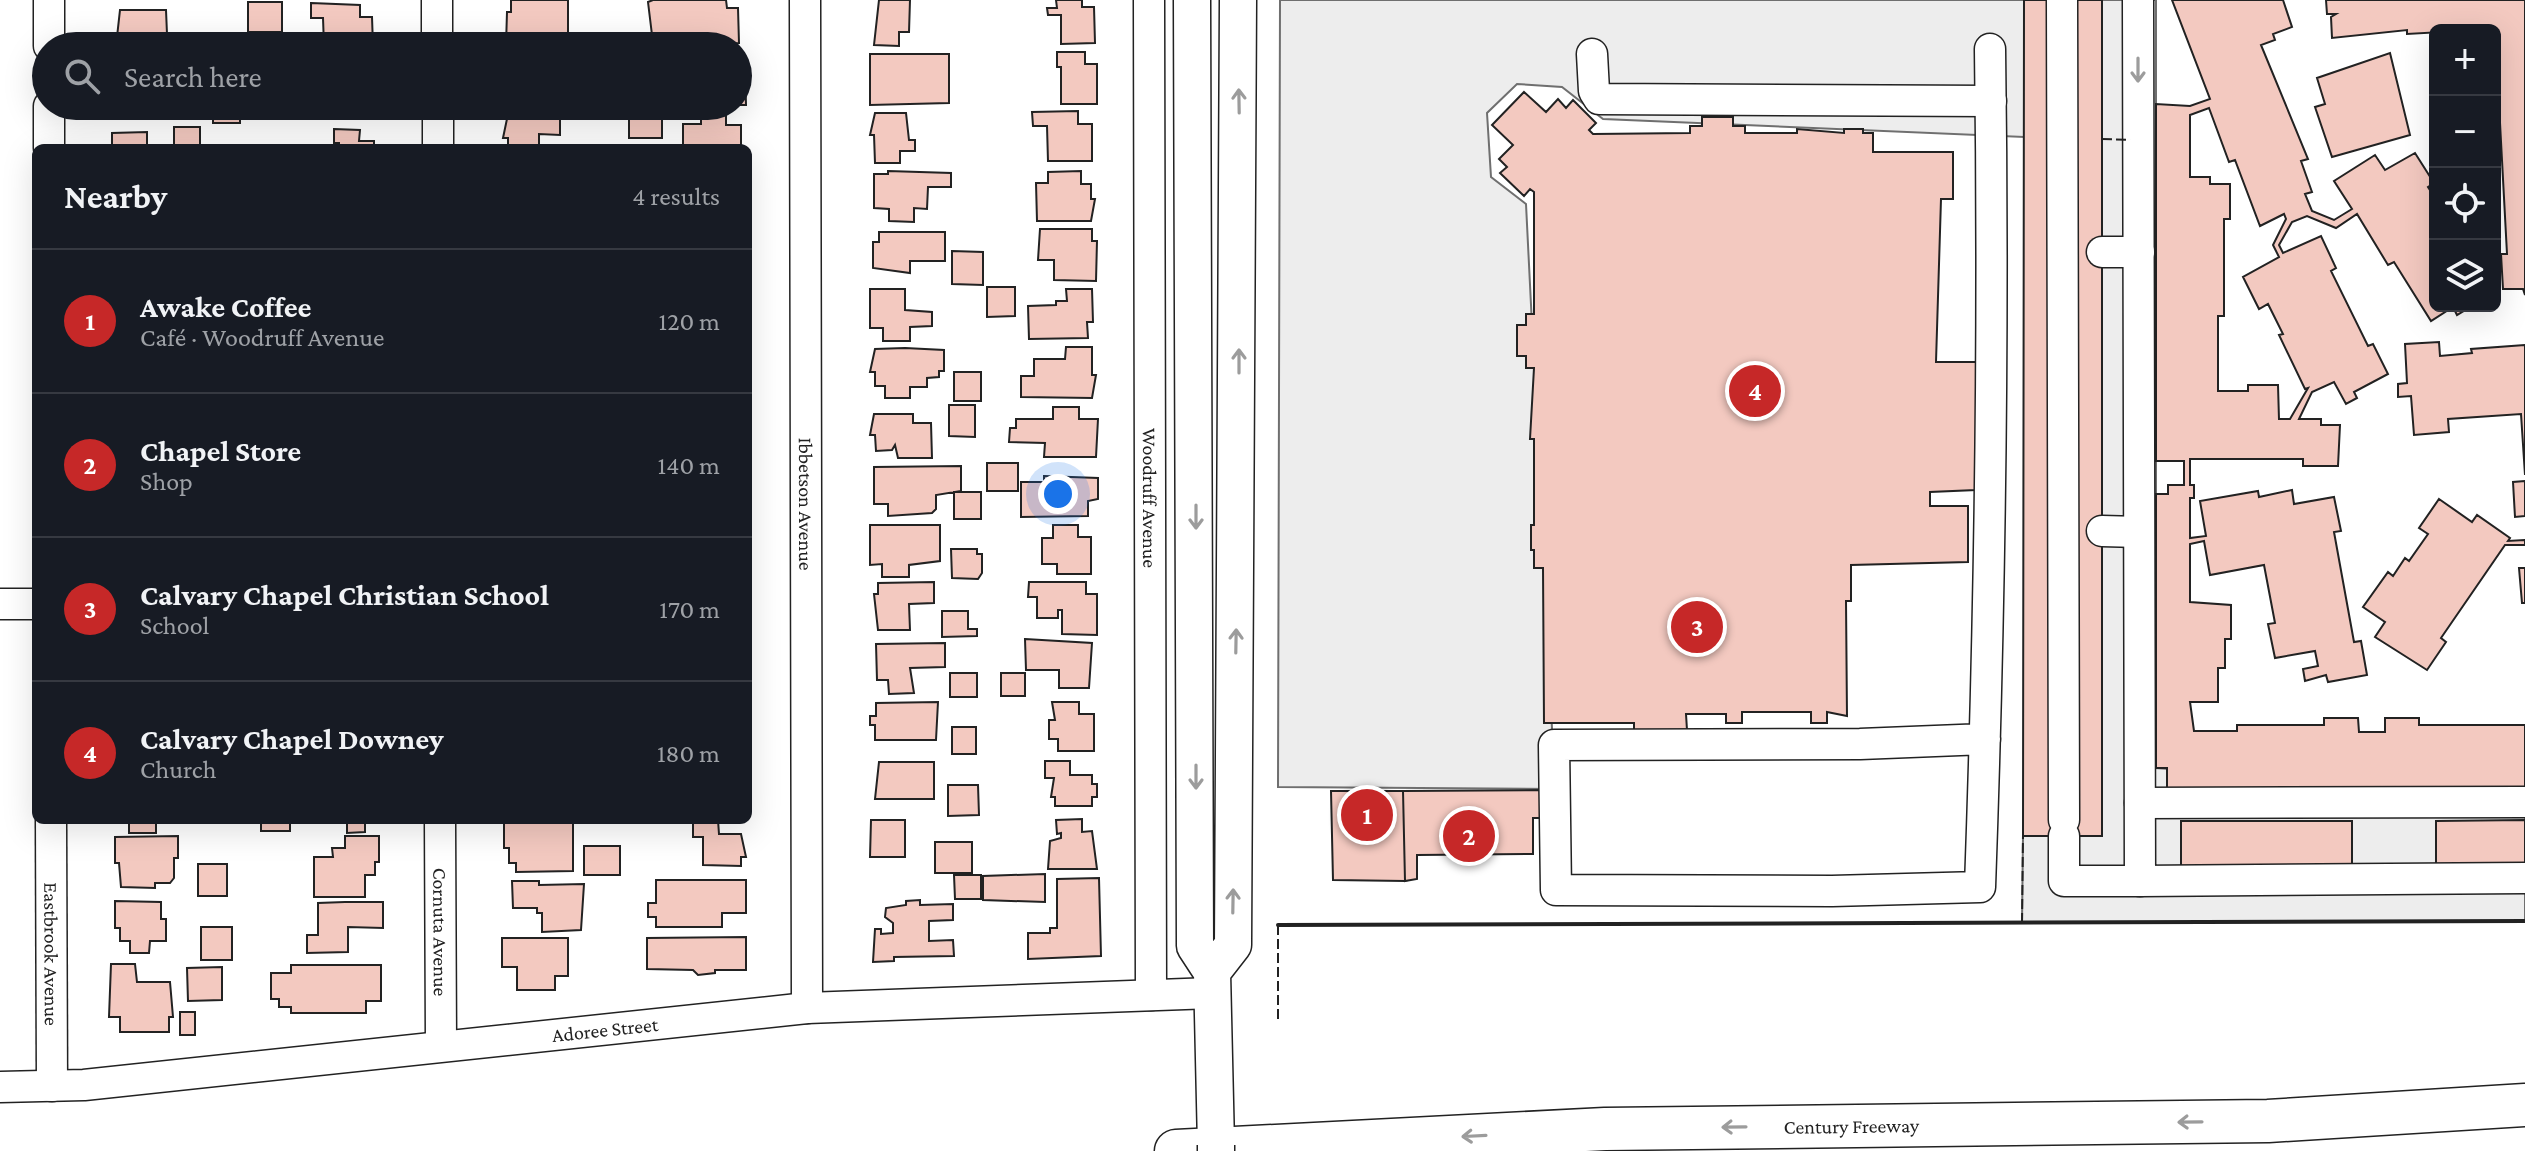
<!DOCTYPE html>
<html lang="en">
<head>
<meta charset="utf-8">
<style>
	body { margin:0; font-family:"Crimson Pro",serif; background:#242831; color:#f1f3f6 }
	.controls { position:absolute; right:24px; top:24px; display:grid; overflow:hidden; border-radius:12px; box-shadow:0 8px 32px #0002 }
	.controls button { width:72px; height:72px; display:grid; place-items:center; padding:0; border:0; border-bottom:2px solid #363941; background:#171b24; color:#f1f3f6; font:40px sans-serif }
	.you { position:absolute; left:1058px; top:494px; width:28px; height:28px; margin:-20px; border:6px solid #fff; border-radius:50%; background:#1a73e8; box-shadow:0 0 0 12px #1a73e833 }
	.badge { display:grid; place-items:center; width:52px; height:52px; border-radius:50%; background:#c62828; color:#fff; font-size:26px; font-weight:700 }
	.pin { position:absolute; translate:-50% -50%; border:4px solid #fff; box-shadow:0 2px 8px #0006 }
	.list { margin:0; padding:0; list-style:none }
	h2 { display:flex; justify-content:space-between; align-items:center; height:104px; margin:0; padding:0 32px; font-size:34px }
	h2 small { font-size:26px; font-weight:400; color:#9ea1a6 }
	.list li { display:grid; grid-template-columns:52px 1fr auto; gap:24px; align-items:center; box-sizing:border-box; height:144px; padding:0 32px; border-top:2px solid #363941 }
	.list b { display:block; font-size:30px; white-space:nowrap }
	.list p { margin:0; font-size:26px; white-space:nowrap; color:#9ea1a6 }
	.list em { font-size:26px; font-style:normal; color:#9ea1a6 }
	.icon { flex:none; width:44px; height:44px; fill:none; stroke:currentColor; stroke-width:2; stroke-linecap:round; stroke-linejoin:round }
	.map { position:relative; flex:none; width:2525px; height:1151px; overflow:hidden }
	.search { position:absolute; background:#171b24; box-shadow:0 8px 32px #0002; left:32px; top:32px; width:720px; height:88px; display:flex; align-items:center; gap:20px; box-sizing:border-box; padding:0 28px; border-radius:44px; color:#9ea1a6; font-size:30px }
	.panel { position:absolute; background:#171b24; box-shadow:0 8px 32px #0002; left:32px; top:144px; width:720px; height:680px; border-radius:12px }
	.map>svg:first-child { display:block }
</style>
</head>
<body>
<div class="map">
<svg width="2525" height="1151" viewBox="0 0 2525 1151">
	<rect width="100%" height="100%" fill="#fff"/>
	<path fill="#ededed" stroke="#6f6f6f" stroke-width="2" d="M1280 0H2024V137L1603 119 1562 87 1517 84 1487 113 1491 177 1526 204 1555 789 1278 787Z
		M2102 0H2156V768L2525 793V921L2022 923 2023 836 2102 835Z"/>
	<path fill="#f3c9c0" stroke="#222" stroke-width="2" fill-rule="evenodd" d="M511 0H568V39H540V33H532V46L506 45 507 12H511Z
		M653 0H726L727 8H738L739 43 653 44V40H648V35H652L648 2Z
		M879 0H910L909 32H899V46L874 45Z
		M1056 0H1082V7H1094L1095 43 1061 44V15H1048L1047 8H1057Z
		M2024 0H2102V836H2023Z
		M2172 0H2283L2292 27 2273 34 2275 40 2261 45 2308 159 2301 161 2312 192 2305 194 2312 211 2334 220 2352 209 2334 181 2375 155 2385 170 2415 153 2434 183 2428 187 2435 198V306H2472L2457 315 2453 307 2431 321 2394 262 2388 265 2357 214 2336 228 2307 216 2292 222 2279 245 2283 253 2321 236 2336 268 2331 271 2368 346 2373 344 2388 374 2354 392 2357 398 2346 404 2334 382 2312 392 2299 419H2321V425H2340L2338 466H2303V459H2190V485H2194V498H2190V538L2206 536 2200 501 2258 491 2259 497 2292 490 2294 504 2334 497 2341 531 2334 532 2354 642 2361 641 2367 675 2328 682 2326 675 2305 681 2303 669 2318 666 2315 651 2275 658 2268 624 2275 623 2264 565 2210 575 2204 541 2190 544V602L2231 605V639H2225V668H2218V702H2190L2194 731H2237V725H2324V718H2358L2359 732H2385V718H2419V725H2525V793H2167V768H2156V494H2168V485H2184V461H2156V104L2190 106 2210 99ZM2209 108 2229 162 2235 160 2260 226 2284 214 2286 219 2273 245 2279 257 2243 277 2259 309 2268 304 2283 334 2279 335 2305 389 2308 388 2290 419H2279L2278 385H2248V391H2218V316H2224V219H2230V184H2210V177H2190V115Z
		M2326 0H2525V295L2523 289H2503L2501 254H2507L2495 29 2407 34V30L2332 38 2331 17 2336 14H2327Z
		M248 2H282V32H248Z
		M311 3 360 5V17H372L373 46H324L323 18H311Z
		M120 10H166L167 34H152V45L162 46H116Z
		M1057 52H1085V64H1097V104H1061V67H1057Z
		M2390 53 2410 135 2332 157 2315 107 2325 104 2317 78Z
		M870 54H949V103L870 105Z
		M738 65H745L746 105H738Z
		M1524 92 1546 112 1558 99 1566 108 1573 100 1596 123 1589 130 1593 134 1690 133V126H1702V117H1733V126H1745V133H1797V129L1844 133V129H1863V133H1873V152H1953V199H1941L1936 362H1976V490L1930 492V506H1968V562L1851 565V601H1846L1847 716 1827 712V723H1811V712H1742V723H1726V714H1686L1687 730H1634V723H1544L1543 568H1534V550H1531V525H1534V439H1530L1534 368H1526V356H1517V325H1526V314H1534V192L1530 189 1524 196 1500 173 1507 167 1499 159 1513 145 1492 125Z
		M113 106H186L172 107V113L113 110Z
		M213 106H240V123H213Z
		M343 106H379V118H343Z
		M629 111H662V138H629Z
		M1078 111V124H1092V161H1048L1047 126H1033L1032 112Z
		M701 113H726V125H741V148H678L683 146V124H701Z
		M875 113H906L909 140H915V151H900V163H875L874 135H870Z
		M508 114H560V135L539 134V148H508V138H503Z
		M174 127H200V148H174Z
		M334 129 360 130 359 141H374V148H339V143H334Z
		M147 132V148H112V133Z
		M888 171 951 173V187H928L927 209 914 208V222L889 221V209L874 208V174H888Z
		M1081 171V184H1091V199H1095L1091 221H1037L1036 183H1048V172Z
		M1040 229H1092V241H1097L1096 281 1054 280V260H1038Z
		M879 232H945V261H910V273L873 268V242H879Z
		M952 251 983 252V285L952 284Z
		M987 287H1015V316L987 317Z
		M870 289H905V310L932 312V326L910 327V341H883V328H870Z
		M1066 289H1092L1093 322H1087L1088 338 1029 339 1028 306 1056 305V301H1067Z
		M2439 342 2440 356 2472 353 2471 349 2525 345V475L2521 414 2448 419 2449 432 2414 435 2411 396 2398 397V384L2407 383 2405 344Z
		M1066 347H1092V375H1096L1092 398 1021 397V376H1034V359H1065Z
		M905 348 944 350V371H939V377L927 378V387H910V398H885V386H875V372H870L875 349Z
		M954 372H981V401H954Z
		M949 405H975V437L949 436Z
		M1053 407H1079V419H1098L1096 457H1044L1045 443 1009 442 1010 428H1016V419H1053Z
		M874 414H913V423H931L932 458H898L895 445 892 450 876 451 875 435H870Z
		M987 463H1018V491H987Z
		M961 466V491L936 495V509L932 513 888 516V504H874V467Z
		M1044 476 1098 478V499L1088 501V516L1021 517V482H1044Z
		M2525 481V516L2515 517 2513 482Z
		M954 492H981V519H954Z
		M2439 499 2472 522 2477 515 2510 538 2508 541 2525 540V545H2505L2441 638 2446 642 2427 670 2375 637 2385 622 2363 607 2388 572 2393 576 2405 558 2409 561 2428 534 2419 528Z
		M870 525H940V561L909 565V577H882V564L870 565Z
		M1053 525H1078V537H1091V574H1057V564H1042V538H1053Z
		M951 549H977V554H982V573L978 579 952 578Z
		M2519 568H2525V603H2522Z
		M934 582V603L909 604 910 630H878L874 594H878V583Z
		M1029 582H1086V594H1097V635L1062 634V610H1058V618H1037V597H1028Z
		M942 611H968V629H977V636L942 637Z
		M1025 639 1092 643 1089 688H1059V670H1026Z
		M945 643V667L910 668 914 693 889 694 888 680H877L876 644Z
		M950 673H977V697H950Z
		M1001 673H1025V696H1001Z
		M938 702 936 740H875V725H870V716H876V703Z
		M1052 702H1079V714H1094V751H1058V739H1049V720H1055Z
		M952 727H976V754H952Z
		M1045 761H1070V775H1092V784H1097V797H1092V806H1055V797H1051L1054 778H1045Z
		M879 762H934V799H875Z
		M948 785H978L979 815 948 816Z
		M1548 790V818H1533V854L1417 855V879L1405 881 1403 791Z
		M1331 791H1403L1405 881 1333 880Z
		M1082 819V832L1092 831 1097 869H1048L1050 841 1061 838V833L1057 834 1056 820Z
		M129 820H156V833H129Z
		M261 820H290V831H261Z
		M330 820H365V832L347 833V822Z
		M504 820H573V871L516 872V863H509V848H504Z
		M693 820H718L719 834H741L746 857H741V866L703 865V837H693Z
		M871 820H905V857H870Z
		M2525 820V868H2436V821Z
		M2181 821H2352V868H2181Z
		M178 836V858H174V878L170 883H155V888L121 887 119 863H115V837Z
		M345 836H379V862H375V875H365V897H314V857H333L332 848H345Z
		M935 842H972V873H935Z
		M584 846H620V875H584Z
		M198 864H227V896H198Z
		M1045 874V902L983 900V876Z
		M954 875H981V899H955Z
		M1099 878 1101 956 1028 959V933H1050V928H1057V879Z
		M656 880H746V913H722V927H656V917H648V903H656Z
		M512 881H539V885L584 884 581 930 542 932V913H537V908H513Z
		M920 900V905L953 904V920L929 921V941L953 940 954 956 894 957V961L873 962 875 929H881V934L893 933V923L885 917 886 908 906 905V901Z
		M115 901 161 902V919H166V941H150L149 953H130V941H120V928H115Z
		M345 902H383V928L348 927V952L307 953V935H318V903Z
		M201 927H232V960H201Z
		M746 937V970H715V973L698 975 693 970 647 969V938Z
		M502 938H568V976H555V990H517V967H502Z
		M111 964H135L137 982H170L173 1017H169V1032H120V1017H109Z
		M291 965H381V1001H366V1013H291V1007H279V999H271V973H291Z
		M222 967V1000L188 1001 187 968Z
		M180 1012H195V1035H180Z"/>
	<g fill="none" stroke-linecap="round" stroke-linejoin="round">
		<g stroke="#222" stroke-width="33">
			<g id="minor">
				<path d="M49 0V46"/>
				<path d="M437 0V46"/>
				<path id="s1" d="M805 0 807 1008"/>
				<path id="s2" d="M1149 0 1151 995"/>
				<path d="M2062 0 2064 820"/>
				<path d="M2138 0 2140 881 2525 878"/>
				<path d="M1592 54 1594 91 1599 99 1991 101"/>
				<path d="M49 106V148"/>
				<path d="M438 106V148"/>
				<path d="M2102 252H2139"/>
				<path d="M2102 531 2139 532"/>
				<path d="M0 604H36"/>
				<path d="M1985 739 1860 744 1554 745 1556 890 1832 891 1980 887C1990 608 1994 328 1990 49"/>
				<path d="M2140 803 2525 802"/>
				<path id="s3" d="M51 820 52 1086"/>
				<path id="s4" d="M440 820 441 1045"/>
				<path d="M2064 836V881H2140"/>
				<path id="s5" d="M0 1087 84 1085 807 1008 1212 993"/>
			</g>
		</g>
		<g stroke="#222" stroke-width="39">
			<path id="major" d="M1192 0 1195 946 1212 972 1216 1145
				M1212 972 1233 945 1238 0"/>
		</g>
		<g stroke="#222" stroke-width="45">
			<g id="highway">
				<path id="s6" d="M1176 1151 1605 1129 2268 1121 2525 1105"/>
			</g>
		</g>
		<use href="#minor" stroke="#fff" stroke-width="30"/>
		<use href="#major" stroke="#fff" stroke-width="36"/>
		<use href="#highway" stroke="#fff" stroke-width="42"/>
		<g stroke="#222" stroke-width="39" stroke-linecap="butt">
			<path id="major-bridge" d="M1216 1145V1151"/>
		</g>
		<use href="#major-bridge" stroke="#fff" stroke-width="36"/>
		<path stroke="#222" stroke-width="2" stroke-dasharray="10 4" stroke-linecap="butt" d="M2102 139 2130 140
			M2022 923 2023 836
			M1278 925V1019"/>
		<path stroke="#222" stroke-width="4" d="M1278 925 2525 921"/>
	</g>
	<defs><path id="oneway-shaft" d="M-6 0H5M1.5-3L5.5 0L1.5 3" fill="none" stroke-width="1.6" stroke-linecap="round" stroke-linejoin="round" transform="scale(2)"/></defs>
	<g stroke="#9c9c9c">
		<use href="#oneway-shaft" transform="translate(2138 70) rotate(90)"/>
		<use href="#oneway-shaft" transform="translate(1239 101) rotate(-91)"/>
		<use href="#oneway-shaft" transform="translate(1239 361) rotate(-90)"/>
		<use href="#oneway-shaft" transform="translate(1196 517) rotate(90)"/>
		<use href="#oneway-shaft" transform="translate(1236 641) rotate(-89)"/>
		<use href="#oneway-shaft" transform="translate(1196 777) rotate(90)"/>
		<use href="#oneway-shaft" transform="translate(1233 901) rotate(-89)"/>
		<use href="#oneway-shaft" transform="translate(2190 1122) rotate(179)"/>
		<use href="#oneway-shaft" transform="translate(1734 1127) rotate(179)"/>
		<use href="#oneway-shaft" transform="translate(1474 1136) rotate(177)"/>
	</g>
	<g text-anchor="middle" stroke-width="6" stroke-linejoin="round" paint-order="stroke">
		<g font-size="20" fill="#222" stroke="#fff">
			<text dy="7" stroke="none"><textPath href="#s2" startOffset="498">Woodruff Avenue</textPath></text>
			<text dy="7" stroke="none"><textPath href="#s1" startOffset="504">Ibbetson Avenue</textPath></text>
			<text dy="7" stroke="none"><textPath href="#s4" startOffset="112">Cornuta Avenue</textPath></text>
			<text dy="7" stroke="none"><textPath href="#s3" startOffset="134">Eastbrook Avenue</textPath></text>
			<text dy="7" stroke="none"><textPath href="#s5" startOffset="608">Adoree Street</textPath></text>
			<text dy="7" stroke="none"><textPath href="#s6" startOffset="676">Century Freeway</textPath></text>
		</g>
	</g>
</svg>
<div class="controls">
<button>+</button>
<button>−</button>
<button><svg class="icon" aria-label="locate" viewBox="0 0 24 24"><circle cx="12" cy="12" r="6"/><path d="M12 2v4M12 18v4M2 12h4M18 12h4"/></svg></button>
<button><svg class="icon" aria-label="layers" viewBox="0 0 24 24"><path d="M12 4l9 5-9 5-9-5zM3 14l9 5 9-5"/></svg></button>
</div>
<div class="you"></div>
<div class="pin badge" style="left:1367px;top:815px">1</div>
<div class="pin badge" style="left:1469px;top:836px">2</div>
<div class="pin badge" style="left:1697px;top:627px">3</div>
<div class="pin badge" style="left:1755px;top:391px">4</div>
<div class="search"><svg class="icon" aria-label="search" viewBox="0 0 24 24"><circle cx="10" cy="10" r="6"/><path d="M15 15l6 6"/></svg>Search here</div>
<section class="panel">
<h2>Nearby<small>4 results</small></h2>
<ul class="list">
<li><span class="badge">1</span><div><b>Awake Coffee</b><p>Café · Woodruff Avenue</p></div><em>120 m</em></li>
<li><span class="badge">2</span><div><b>Chapel Store</b><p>Shop</p></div><em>140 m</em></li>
<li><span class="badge">3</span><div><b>Calvary Chapel Christian School</b><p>School</p></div><em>170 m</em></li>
<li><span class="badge">4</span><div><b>Calvary Chapel Downey</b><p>Church</p></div><em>180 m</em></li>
</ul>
</section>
</div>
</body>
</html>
